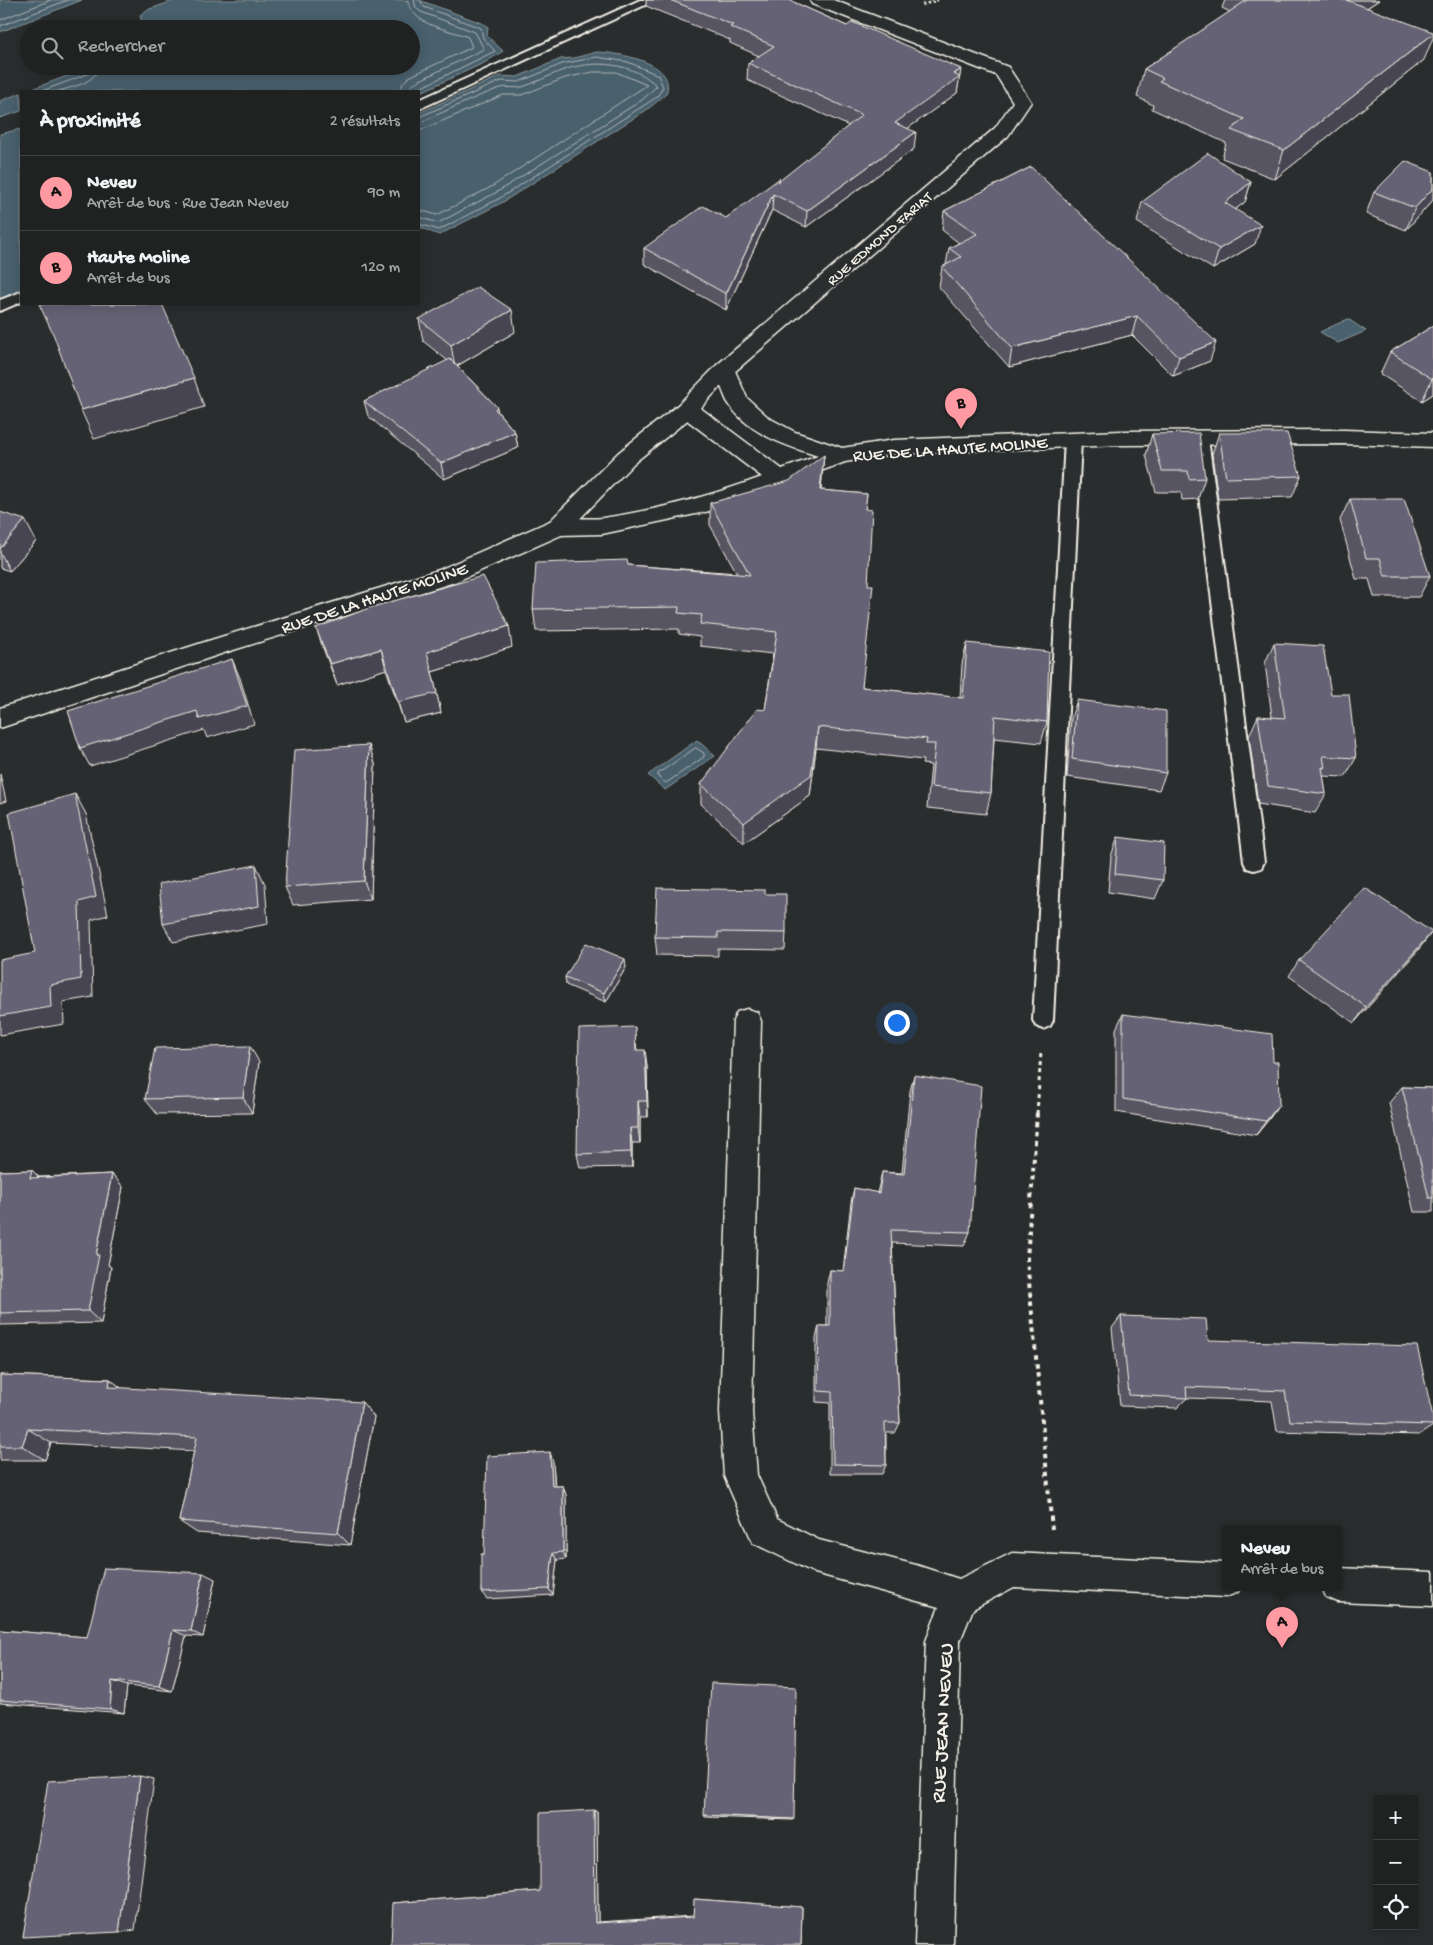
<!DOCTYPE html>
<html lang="fr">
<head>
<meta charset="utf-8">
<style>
	body { margin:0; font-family:"Gochi Hand",sans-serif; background:#282a2a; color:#f1f3f6 }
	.controls { position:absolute; right:15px; bottom:15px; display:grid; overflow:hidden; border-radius:0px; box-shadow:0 2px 12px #0003 }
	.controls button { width:45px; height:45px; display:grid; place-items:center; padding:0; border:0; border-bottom:1px solid #3d3f40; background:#202222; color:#f1f3f6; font:25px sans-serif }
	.you { position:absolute; left:896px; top:1022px; width:18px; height:18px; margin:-12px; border:4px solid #fff; border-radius:50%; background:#1a73e8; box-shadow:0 0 0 8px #1a73e833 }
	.badge { display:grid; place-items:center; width:32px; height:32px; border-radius:50%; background:#ff9aa2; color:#111; font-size:16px; font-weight:700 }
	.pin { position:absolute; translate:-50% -41px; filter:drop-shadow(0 1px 2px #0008) }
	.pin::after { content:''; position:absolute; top:26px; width:18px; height:15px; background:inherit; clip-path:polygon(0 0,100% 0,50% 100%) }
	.popup { position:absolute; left:1222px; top:1526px; width:120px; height:65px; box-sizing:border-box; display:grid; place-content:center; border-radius:0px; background:#202222; filter:drop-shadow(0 1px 4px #0005); font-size:16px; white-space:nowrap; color:#a2a4a5 }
	.popup b { font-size:19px; color:#f1f3f6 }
	.popup::after { content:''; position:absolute; left:50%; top:100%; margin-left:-10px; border:10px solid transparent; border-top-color:#202222 }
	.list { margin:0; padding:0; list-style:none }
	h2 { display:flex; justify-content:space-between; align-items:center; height:65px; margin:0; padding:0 20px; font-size:21px }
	h2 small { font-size:16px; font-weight:400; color:#a2a4a5 }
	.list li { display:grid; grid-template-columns:32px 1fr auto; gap:15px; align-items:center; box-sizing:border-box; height:75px; padding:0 20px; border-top:1px solid #3d3f40 }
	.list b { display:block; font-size:19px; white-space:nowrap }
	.list p { margin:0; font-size:16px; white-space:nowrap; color:#a2a4a5 }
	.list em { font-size:16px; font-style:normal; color:#a2a4a5 }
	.icon { flex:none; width:28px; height:28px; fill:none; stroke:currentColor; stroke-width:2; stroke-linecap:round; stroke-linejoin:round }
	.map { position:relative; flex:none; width:1433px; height:1945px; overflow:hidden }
	.search { position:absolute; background:#202222; box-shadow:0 2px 12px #0003; left:20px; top:20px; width:400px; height:55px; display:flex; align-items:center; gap:12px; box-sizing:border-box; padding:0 18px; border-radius:28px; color:#a2a4a5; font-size:19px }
	.panel { position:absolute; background:#202222; box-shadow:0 2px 12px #0003; left:20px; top:90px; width:400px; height:215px; border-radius:0px }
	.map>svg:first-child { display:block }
</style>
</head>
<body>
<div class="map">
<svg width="1433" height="1945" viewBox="0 0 1433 1945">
	<rect width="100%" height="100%" fill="#2a2d2e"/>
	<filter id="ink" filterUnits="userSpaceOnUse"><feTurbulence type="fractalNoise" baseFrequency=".02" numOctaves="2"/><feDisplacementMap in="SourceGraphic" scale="10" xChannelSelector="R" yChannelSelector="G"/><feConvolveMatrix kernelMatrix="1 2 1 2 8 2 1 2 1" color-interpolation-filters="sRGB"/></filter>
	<g filter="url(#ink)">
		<path fill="#49616d" stroke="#8d9b9e" d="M0 0H82L0 32Z
			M176 0H419L484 24 488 27 487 36 503 51 486 62 419 93 27 91 94 66H411V29H147L141 19 140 15 147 10Z
			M597 52C618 53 678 62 666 94L648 109 503 202 439 235 419 227V113L500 76 517 77 561 59 574 58Z
			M21 93V111L0 118V101Z
			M21 129V289L0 299V134Z
			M1348 319 1366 331 1338 343 1320 332Z
			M697 740 715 756 665 790 648 775Z"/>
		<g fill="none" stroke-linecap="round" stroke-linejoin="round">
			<path stroke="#b0b7b7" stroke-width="1" d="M0 20 51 0
				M0 26 68 0
				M42 91 90 73 93 66
				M59 91C74 86 94 84 100 66
				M400 91 403 83 409 77 472 47 468 37C446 28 414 27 407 0
				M408 91 414 83 484 49 475 32 421 12 416 8 414 0
				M414 91 495 51 483 38 481 28 424 7 420 0
				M419 117 501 81 519 82 562 64 597 57 628 62 658 75 663 87 657 97 500 198 439 230 419 224
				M419 123C446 111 472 98 500 88 507 86 515 89 522 87 535 83 548 76 561 71 592 59 633 62 657 86L642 100 497 192 438 223 419 217
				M419 131 503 95H522L565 78 593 72H616L647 85 493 186 437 215 419 210
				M696 748 704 753V757L666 783 658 777V774Z"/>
			<g stroke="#f4f1e8" stroke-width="4">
				<path id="service" d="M640 0H656L419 109V100Z
					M21 292V302L0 311V300Z
					M1200 433 1206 434 1208 438 1264 862 1261 868 1254 870 1247 868 1244 862 1192 438 1194 434Z
					M1073 435 1079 436 1081 440 1053 1020 1050 1026 1043 1029 1036 1026 1033 1020 1065 440 1067 436Z"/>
			</g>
			<g stroke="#f4f1e8" stroke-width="3">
				<path id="minor" d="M725 362 732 364 747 398 769 418 795 432 842 448 894 440 1121 431 1344 430 1433 433V447L1344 444 1121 445 894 454 845 462 719 509 602 534 558 535 550 533 547 527 550 521C567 516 586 520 603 518 657 510 711 496 762 477L679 414 676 409 679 404 687 402 695 404 782 469 818 456C786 446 746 433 727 401 722 391 719 380 715 369L718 364Z
					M747 1009 757 1012 761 1021 752 1412 757 1475 777 1519 819 1540 916 1565 959 1579 1012 1553 1226 1563V1587H1240L1238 1592 1226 1597 1014 1587 973 1609 960 1641 953 1945H915L926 1641 939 1607 815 1573 753 1543 724 1476 720 1412 733 1021 737 1012Z
					M1338 1568 1433 1572V1606L1338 1602 1326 1597 1322 1587H1338Z"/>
			</g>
			<g stroke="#f4f1e8" stroke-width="3">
				<path id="tertiary" d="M810 0H833L1008 67 1031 102 1008 136 732 374 695 414 634 463 566 533 455 582 227 652 0 728V708L211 640 439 570 550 521 618 453 679 404 718 364 995 128 1013 102 996 75 812 4Z"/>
			</g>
			<path stroke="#f4f1e8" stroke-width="2.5" stroke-dasharray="2.5 2.5" stroke-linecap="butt" d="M922 5 938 0"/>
			<path stroke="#f4f1e8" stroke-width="3" stroke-dasharray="4 4" stroke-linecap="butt" d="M1037 1114 1041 1052"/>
			<path stroke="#f4f1e8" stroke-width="4" stroke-dasharray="4.5 4.5" stroke-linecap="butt" d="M1037 1113 1027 1260 1052 1529"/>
			<use href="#service" fill="#2a2d2e" fill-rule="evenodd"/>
			<use href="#minor" fill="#2a2d2e" fill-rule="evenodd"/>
			<use href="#tertiary" fill="#2a2d2e" fill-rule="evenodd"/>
		</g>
		<path fill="#585464" stroke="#f4f1e8" d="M646 0H789L847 26 961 69 957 93 908 128 914 149 806 227 772 210 726 310 644 264V248L726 218 780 181 849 126 747 80 748 63 759 56 730 43V40L646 6Z
			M1225 0H1379L1367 8 1424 60 1275 179 1222 158 1226 143 1152 109 1153 105 1137 97 1144 69 1230 12 1222 8Z
			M1031 167 1210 361 1173 376 1132 335 1009 367 939 287 942 267 946 265 949 248 959 243 942 230 944 211Z
			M1433 172V200L1406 230 1366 214 1374 192Z
			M1251 182 1245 202 1236 209 1255 244 1213 269 1137 222 1142 202Z
			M419 319 515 332 457 366 497 407 498 412 515 432 518 448 444 479 368 416 364 401 448 361 423 341Z
			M1433 326V394L1422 401 1380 374 1390 352Z
			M1219 433 1301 476 1292 497 1218 499 1212 454Z
			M1152 434 1205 478 1198 499 1182 500 1181 492H1156L1146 455Z
			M822 478 821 490 867 494 865 509 862 687 960 698 962 664 967 643 1047 722 1041 743 994 738 991 793 986 814 927 808 931 765 922 764 923 760 816 748 810 796 744 843 701 804V784L765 710 773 654 700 646V637L679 634V629L536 631 533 609 628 565 737 573 710 525V503Z
			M1350 499 1430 576 1419 597H1374L1369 579H1356L1340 520Z
			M0 512 36 541 10 571 0 568Z
			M316 628 512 647 432 672 441 713 404 722 386 669 337 685 323 648Z
			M1274 643 1331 694 1356 758 1345 777 1323 776 1326 794 1315 813 1258 804 1249 736 1258 716 1272 717 1265 663Z
			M1077 700 1166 773 1159 790 1067 777 1071 718Z
			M369 745 375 764 371 899 293 905 285 887Z
			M1118 837 1163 880 1155 899 1108 892 1111 856Z
			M765 894 786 933 785 950 718 949V956L657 955 655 937Z
			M1419 949 1354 1023 1289 976 1299 960Z
			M626 967 606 1002 566 985 565 977Z
			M1123 1014 1273 1062 1279 1105 1269 1119 1256 1135 1116 1112V1029Z
			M636 1043 637 1050 647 1066 648 1117H640V1143H632V1167L580 1168 577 1154Z
			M259 1062 252 1113 157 1114 145 1099Z
			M914 1075 970 1232 964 1246 892 1243 900 1423 895 1433H886V1465L882 1474H830V1403L816 1402V1338L819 1326H827V1283L830 1270 843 1271 851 1202 854 1188 877 1193 882 1172 902 1173 910 1091Z
			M1402 1087 1433 1088V1212H1414L1389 1103Z
			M32 1170 39 1177 112 1174 123 1187 108 1265 111 1267 101 1323 0 1325V1171Z
			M1121 1316 1208 1340 1433 1417V1426L1419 1435 1277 1431 1272 1401 1187 1398 1177 1408 1120 1406 1112 1328Z
			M0 1375 110 1379 121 1388 374 1417 350 1545 197 1533 179 1521 194 1451 51 1443 45 1460H0Z
			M553 1462 555 1486H563L566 1495V1559L557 1560 553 1595 487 1599 481 1592 484 1554Z
			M215 1579 203 1637 186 1636 172 1691 127 1686 124 1713 0 1703V1630L87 1637Z
			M597 1812 598 1922 693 1916 695 1899 800 1907H802L801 1945 393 1903 540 1891Z
			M704 1815 794 1819 792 1820 705 1817Z"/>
		<path fill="#474551" stroke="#f4f1e8" d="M1346 0H1379L1336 28Z
			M1433 34V38L1424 60 1275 179 1284 150Z
			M961 69 957 93 893 139 895 123Z
			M916 132 914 149 806 227 807 211Z
			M1251 182 1245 202 1219 222 1225 203Z
			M1433 188V200L1406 230 1415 208Z
			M773 194 772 210 726 310V294Z
			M1261 225 1255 244 1213 269 1219 249Z
			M512 310 515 332 455 367 451 345Z
			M1137 316 1132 335 1009 367 1012 348Z
			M1216 342 1210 361 1173 376 1179 357Z
			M194 378 204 407 94 439 81 410Z
			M1433 378V394L1422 401 1432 379Z
			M515 432 518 448 444 479 441 463Z
			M824 455 822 478 818 513 820 490Z
			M25 520 36 541 10 571 0 552V549Z
			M509 626 512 647 432 672 441 713 404 722 398 702 427 652Z
			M381 649 386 669 337 685 330 664Z
			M232 659 240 678 254 724 207 738 204 730 90 766 80 748Z
			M818 727 816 748 810 796 744 843V823Z
			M369 745 375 764 371 899 364 881Z
			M0 774 6 801 0 803Z
			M75 794 86 814 108 915 91 920 93 997 63 1002 64 1024 0 1035V1016L50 985 79 902Z
			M256 865 265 884 268 924 173 942 163 924Z
			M1432 932 1419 949 1354 1023 1366 1007Z
			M625 959 626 967 606 1002 604 993Z
			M250 1046 259 1062 252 1113 243 1097Z
			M645 1050 647 1066 648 1117 647 1101Z
			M638 1101 640 1117V1143L638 1128Z
			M1279 1105 1269 1119 1256 1135 1266 1121Z
			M630 1128 632 1143V1167L631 1152Z
			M32 1170 44 1183 30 1178Z
			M112 1174 123 1187 108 1265 111 1267 101 1323 88 1311 96 1255Z
			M110 1379 130 1395 109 1387Z
			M362 1402 374 1417 350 1545 338 1533Z
			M28 1429 51 1443 45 1460 22 1446Z
			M550 1452 553 1462 555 1495 552 1486Z
			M563 1486 566 1495V1559L563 1552Z
			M553 1553 557 1560 553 1595 549 1589Z
			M203 1573 215 1579 203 1637 191 1631Z
			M173 1630 186 1636 172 1691 159 1686Z
			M112 1681 127 1686 124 1713 110 1709Z
			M140 1776 154 1779 135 1930 119 1932Z
			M594 1810 597 1812 598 1922 595 1923Z"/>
		<path fill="#666274" stroke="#f4f1e8" d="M670 0H789L847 26 852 22 961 69 954 74 960 77 895 123 916 132 807 211 773 194 726 294 644 248 703 206 726 218 780 178 778 182 862 115 748 63 774 46 730 27 733 25Z
			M1247 0H1346L1433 32V34L1284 150 1231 130 1244 119 1159 81 1163 78 1144 69Z
			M1208 153 1251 182 1225 203 1261 225 1219 249 1142 202Z
			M1405 161 1433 172V188L1415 208 1374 192Z
			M1031 167 1216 342 1179 357 1137 316 1012 348 942 267 961 257 949 248 977 234 944 211Z
			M478 287 512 310 451 345 419 319Z
			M39 304H162L194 378 81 410 54 336Z
			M1433 326V378L1432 379 1390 352Z
			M450 359 497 407 495 409 515 432 441 463 364 401Z
			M1199 433 1205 478 1189 479 1188 471H1162L1152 434Z
			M1219 433H1287L1301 476 1226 478Z
			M824 455 820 490 867 494 865 509 872 510 868 585H873L862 687 963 698 967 643 1049 652 1047 722 995 716 991 793 931 787 935 744H926L927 739 818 727 811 775 744 823 701 784 757 709 765 710 777 632 700 624 702 615 678 613 679 607 533 609 536 563 627 560 628 565 750 575 710 503 789 481Z
			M1350 499H1404L1430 576H1385L1380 558H1366Z
			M0 512 25 520 0 549Z
			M483 576 509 626 427 652 437 693 398 702 381 649 330 664 316 628 372 607Z
			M1274 643 1323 646 1331 694H1349L1356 758 1323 756 1325 768 1322 767 1326 794 1268 786 1258 716 1285 718Z
			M232 659 247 706 199 719 197 711 80 748 68 711Z
			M1077 700 1166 711V773L1072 759Z
			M369 745 364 881 285 887 294 750Z
			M75 794 96 897 79 902 81 979 50 985 51 1007 0 1016V960L35 953 9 813Z
			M1118 837 1164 843 1163 880 1115 874Z
			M256 865 259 906 163 924 159 884Z
			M657 888 765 890V894H786V933L718 932V938L655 937Z
			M1365 888 1432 932 1366 1007 1299 960Z
			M586 943 625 959 604 993 565 977Z
			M1123 1014 1272 1034 1273 1062H1278L1279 1105 1266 1121 1123 1099Z
			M635 1027 636 1050H645L647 1101H638V1128H630L631 1152 577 1154 579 1029Z
			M250 1046 243 1097 145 1099 155 1048Z
			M914 1075 981 1086 970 1232 891 1230 900 1423H885L886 1465 833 1464 832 1392 818 1391 819 1326H830V1270L844 1271 854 1188 879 1193 882 1172 904 1174Z
			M1402 1087 1433 1088V1198H1429Z
			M32 1170 30 1178 112 1174 96 1255H99L88 1311 0 1313V1171Z
			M1121 1316 1206 1319 1208 1340 1417 1346 1433 1417V1425L1290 1421 1285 1391 1186 1387 1187 1398 1129 1395Z
			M0 1375 110 1379 109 1387 362 1402 338 1533 179 1521 197 1437 28 1429 22 1446H0Z
			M550 1452 552 1486H563V1552L553 1553 549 1589 481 1592V1554H484L487 1456Z
			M104 1568 203 1573 191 1631 173 1630 159 1686 112 1681 110 1709 0 1700V1630L87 1637Z
			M711 1683 796 1687 794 1819 704 1815Z
			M140 1776 119 1932 23 1937 48 1781Z
			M594 1810 595 1923 693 1917 694 1899 802 1907 801 1945H391L393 1903 540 1891V1813Z"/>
	</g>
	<g text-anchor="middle" stroke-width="4" stroke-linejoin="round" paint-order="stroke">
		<g font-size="15" fill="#f4f1e8" stroke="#2a2d2e">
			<text transform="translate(879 238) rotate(-41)" y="5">RUE EDMOND FARIAT</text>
		</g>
		<g font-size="18" fill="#f4f1e8" stroke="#2a2d2e">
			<text transform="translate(950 448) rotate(-4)" y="6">RUE DE LA HAUTE MOLINE</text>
			<text transform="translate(374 597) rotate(-18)" y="6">RUE DE LA HAUTE MOLINE</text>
		</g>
		<g font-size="21" fill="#f4f1e8" stroke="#2a2d2e">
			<text transform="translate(941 1723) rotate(-87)" y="7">RUE JEAN NEVEU</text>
		</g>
	</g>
</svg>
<div class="controls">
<button>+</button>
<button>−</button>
<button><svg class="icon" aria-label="locate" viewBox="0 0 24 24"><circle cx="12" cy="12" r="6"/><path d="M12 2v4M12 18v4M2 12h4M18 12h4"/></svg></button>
</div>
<div class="you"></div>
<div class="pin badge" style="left:1282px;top:1648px">A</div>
<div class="popup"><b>Neveu</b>Arrêt de bus</div>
<div class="pin badge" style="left:961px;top:429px">B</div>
<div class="search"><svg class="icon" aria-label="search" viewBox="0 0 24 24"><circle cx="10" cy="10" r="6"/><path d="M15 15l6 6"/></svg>Rechercher</div>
<section class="panel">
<h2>À proximité<small>2 résultats</small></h2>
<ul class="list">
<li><span class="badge">A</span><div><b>Neveu</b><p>Arrêt de bus · Rue Jean Neveu</p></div><em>90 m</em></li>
<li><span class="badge">B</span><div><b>Haute Moline</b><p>Arrêt de bus</p></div><em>120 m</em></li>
</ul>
</section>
</div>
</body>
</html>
